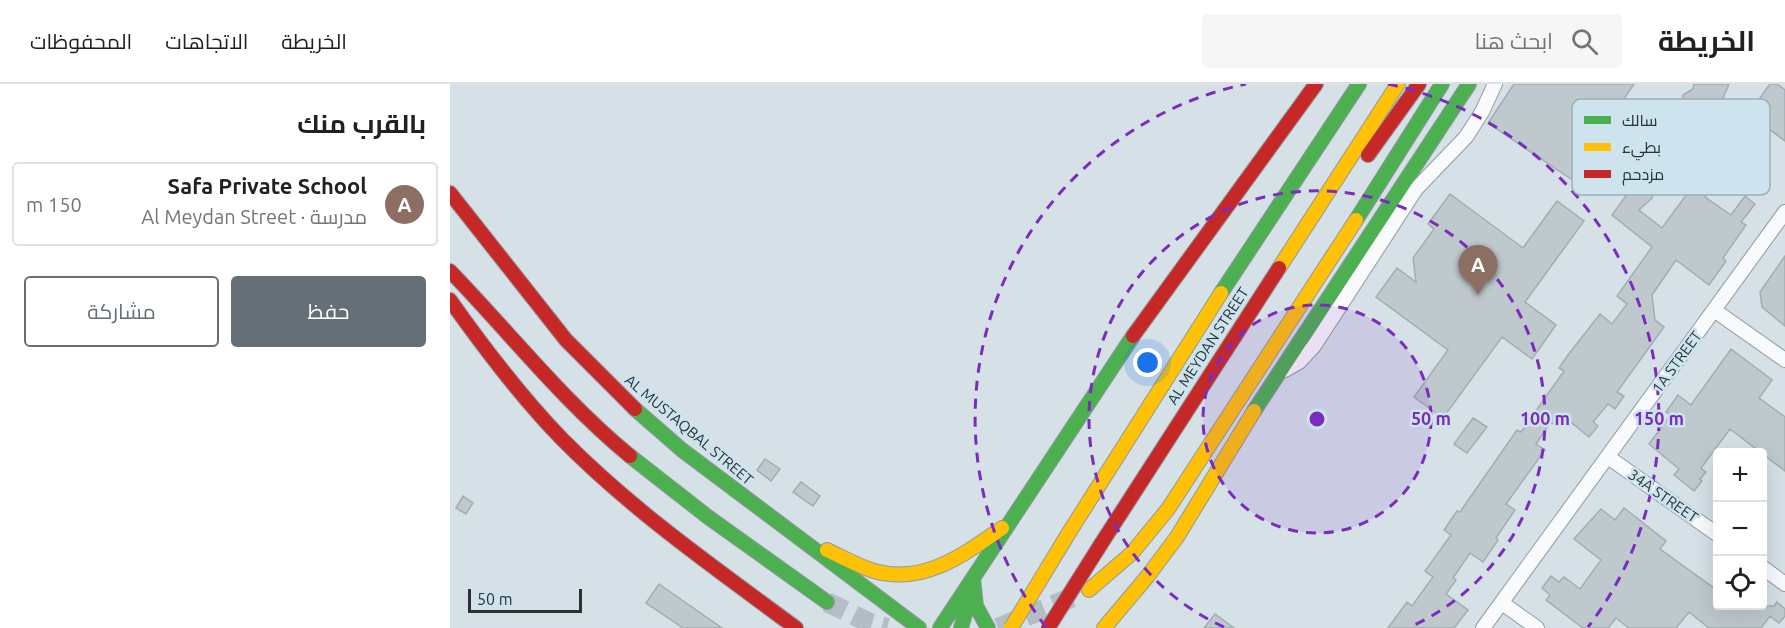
<!DOCTYPE html>
<html lang="ar">
<head>
<meta charset="utf-8">
<style>
	body { margin:0; font-family:Ubuntu,Cairo,sans-serif; background:#f6f6f6; color:#202124; direction:rtl }
	.controls { position:absolute; right:18px; bottom:18px; display:grid; overflow:hidden; border-radius:6px; box-shadow:0 6px 24px #0002 }
	.controls button { width:54px; height:54px; display:grid; place-items:center; padding:0; border:0; border-bottom:2px solid #e0e0e0; background:#fff; color:#202124; font:30px sans-serif }
	.scale { position:absolute; left:18px; bottom:15px; width:114px; box-sizing:border-box; padding-left:6px; border:3px solid #293237; border-top:0; font-size:16px; line-height:21px; white-space:nowrap; color:#293237; -webkit-text-stroke:4px #cde4ef; paint-order:stroke }
	.you { position:absolute; left:698px; top:279px; width:21px; height:21px; margin:-15px; border:4px solid #fff; border-radius:50%; background:#1a73e8; box-shadow:0 0 0 9px #1a73e833 }
	.badge { display:grid; place-items:center; width:39px; height:39px; border-radius:50%; background:#656f75; color:#fff; font-size:20px; font-weight:700 }
	.pin { position:absolute; translate:-50% -50px; filter:drop-shadow(0 2px 3px #0008) }
	.pin::after { content:''; position:absolute; top:32px; width:21px; height:18px; background:inherit; clip-path:polygon(0 0,100% 0,50% 100%) }
	.list { margin:0; padding:0; list-style:none }
	h2 { display:flex; justify-content:space-between; align-items:center; height:78px; margin:0; padding:0 24px; font-size:26px }
	h2 small { font-size:20px; font-weight:400; color:#757577 }
	.list li { display:grid; grid-template-columns:39px 1fr auto; gap:18px; align-items:center; box-sizing:border-box; height:84px; margin:0 12px 12px; padding:0 12px; border:2px solid #e0e0e0; border-radius:6px }
	.list b { display:block; font-size:22px; white-space:nowrap }
	.list p { margin:0; font-size:20px; white-space:nowrap; color:#757577 }
	.list em { font-size:20px; font-style:normal; color:#757577 }
	.actions { display:flex; gap:12px; padding:18px 24px }
	.actions a { flex:1; padding:14px 0; border:2px solid #656f75; border-radius:6px; text-align:center; font-size:21px; color:#656f75 }
	.actions .main { background:#656f75; color:#fff }
	.icon { flex:none; width:33px; height:33px; fill:none; stroke:currentColor; stroke-width:2; stroke-linecap:round; stroke-linejoin:round }
	.map { position:relative; flex:none; width:1335px; height:544px; overflow:hidden; direction:ltr }
	header { display:flex; align-items:center; gap:36px; box-sizing:border-box; height:84px; padding:0 30px; background:#fff; border-bottom:2px solid #e0e0e0 }
	header strong { font-size:28px }
	nav { display:flex; gap:33px; margin-inline-start:auto; font-size:21px }
	.search { width:420px; height:54px; background:#f6f6f6; display:flex; align-items:center; gap:15px; box-sizing:border-box; padding:0 21px; border-radius:6px; color:#757577; font-size:22px }
	main { display:flex }
	aside { flex:1; background:#fff }
	.map>svg:first-child { display:block }
</style>
</head>
<body>
<header>
<strong>الخريطة</strong>
<div class="search"><svg class="icon" aria-label="search" viewBox="0 0 24 24"><circle cx="10" cy="10" r="6"/><path d="M15 15l6 6"/></svg>ابحث هنا</div>
<nav><a>الخريطة</a><a>الاتجاهات</a><a>المحفوظات</a></nav>
</header>
<main>
<div class="map">
<svg width="1335" height="544" viewBox="0 0 1335 544">
	<rect width="100%" height="100%" fill="#d5e1e7"/>
	<path fill="#bfc9cd" stroke="#a3acb1" stroke-width="1.5" d="M1064 0H1184L1121 95 1038 39Z
		M1244 0H1279L1273 14 1265 21 1261 31 1253 38 1238 64 1230 71 1226 80 1217 87 1214 97 1205 104 1202 114 1189 126 1212 144 1256 84 1269 94 1255 113 1281 131 1295 112 1305 120 1291 138 1296 141 1273 174 1276 177 1259 201 1226 176 1202 211 1205 236 1214 243 1167 308 1174 312 1165 325 1158 320 1143 338 1148 342 1139 353 1118 336 1115 341 1100 339 1086 360 1095 366 1056 420 1065 426 1046 454 1048 456 1033 478 1020 469 1003 494 1006 496 996 510 1018 526 1004 544H938L957 518 962 522 983 493 975 487 1001 451 994 446 1007 427 1010 428 1067 346 1071 348 1114 287 1109 284 1118 271 1150 230 1162 240 1177 220 1167 212 1202 163 1162 131 1178 109 1171 104 1174 94 1183 88 1186 77 1195 71 1198 60 1207 55 1210 44 1219 38 1221 27 1231 21 1233 11 1243 5Z
		M1320 0H1327L1335 6V57L1315 42 1298 65 1317 78 1296 108 1264 86 1272 74 1274 75 1295 45 1286 38 1294 27 1298 31Z
		M1000 110 1073 164 1107 117 1134 137 1075 218 1106 241 1082 275 1052 253 993 334 964 313 998 266 926 213 947 184 966 198 963 174 984 145 978 140Z
		M1335 172V242L1312 223 1310 208Z
		M1281 265 1322 296 1309 314 1335 333V387L1280 345 1251 384 1256 388 1250 395 1252 397 1244 407 1224 391 1229 385 1199 360 1221 331 1216 328 1228 311 1241 321Z
		M1023 334 1037 343 1017 369 1004 360Z
		M315 375 330 385 321 397 307 386Z
		M351 398 370 412 363 422 343 408Z
		M13 412 23 419 16 430 6 424Z
		M1174 424 1216 457 1210 465 1268 507V522H1324L1327 518 1335 525V532L1329 539 1320 532 1311 544H1259L1239 528 1226 544H1179L1166 534 1158 544H1133L1096 516 1100 511 1092 504 1101 492 1109 498 1114 493 1130 505 1151 476 1124 455 1151 425 1165 436Z
		M209 500 272 544H233L196 519Z
		M765 530 784 544H754Z"/>
	<g fill="none" stroke-linecap="round" stroke-linejoin="round">
		<path stroke="#b3bec4" stroke-width="20" stroke-dasharray="20 10" stroke-linecap="butt" d="M377 518 420 539 437 544
			M548 544 623 513"/>
		<g stroke="#909a9e" stroke-width="16">
			<path id="street" d="M1264 226 1335 276
				M835 286 849 278 864 262 966 105 1016 53 1032 28 1045 0
				M1158 373 1268 451
				M1312 483 1335 500
				M1052 519 1087 544
				M1033 544 1335 128"/>
		</g>
		<g stroke="#909a9e" stroke-width="16">
			<path id="fast" d="M906 136 992 0
				M771 209 909 0
				M185 325 232 366 469 544
				M804 327 1019 0
				M180 372 258 433 377 518
				M523 494 526 522 538 544
				M490 544 683 252
				M511 544 521 509"/>
		</g>
		<g stroke="#909a9e" stroke-width="16">
			<path id="slow" d="M829 184 948 0
				M620 447 771 209
				M377 466C392 473 408 482 424 487 474 501 513 471 552 444
				M639 506 682 469 718 425 906 136
				M654 544 697 493 727 453 804 327"/>
		</g>
		<g stroke="#909a9e" stroke-width="16">
			<path id="jam" d="M918 71 969 0
				M0 109 116 256 185 325
				M0 187C60 249 113 317 180 372
				M0 216C34 264 70 312 112 355 183 427 265 484 346 544
				M683 252 866 0
				M651 460 829 184"/>
		</g>
		<use href="#street" stroke="#f9fafb" stroke-width="14"/>
		<use href="#fast" stroke="#4caf50" stroke-width="14"/>
		<use href="#slow" stroke="#ffc107" stroke-width="14"/>
		<use href="#jam" stroke="#c62828" stroke-width="14"/>
		<g stroke="#909a9e" stroke-width="16" stroke-linecap="butt">
			<path id="slow-bridge" d="M561 544 620 447"/>
		</g>
		<g stroke="#909a9e" stroke-width="16" stroke-linecap="butt">
			<path id="jam-bridge" d="M598 544 651 460"/>
		</g>
		<use href="#slow-bridge" stroke="#ffc107" stroke-width="14"/>
		<use href="#jam-bridge" stroke="#c62828" stroke-width="14"/>
	</g>
	<circle cx="867" cy="335" r="114" fill="#7b2cbf" fill-opacity=".12"/>
	<g fill="none" stroke="#7b2cbf" stroke-width="3" stroke-dasharray="10 8">
		<circle cx="867" cy="335" r="114"/>
		<path d="M774 543A228 228 0 1 1 960 543"/>
		<path d="M596 543A342 342 0 0 1 796 0M938 0A342 342 0 0 1 1138 543"/>
	</g>
	<g text-anchor="middle" stroke-width="5" stroke-linejoin="round" paint-order="stroke">
		<g font-size="15" fill="#293237" stroke="#cde4ef">
			<text transform="translate(758 262) rotate(-57)" y="5">AL MEYDAN STREET</text>
			<text transform="translate(1227 278) rotate(-54)" y="5">1A STREET</text>
			<text transform="translate(239 346) rotate(40)" y="5">AL MUSTAQBAL STREET</text>
			<text transform="translate(1213 412) rotate(35)" y="5">34A STREET</text>
		</g>
	</g>
	<rect x="1122" y="15" width="198" height="96" rx="9" fill="#cde4ef" stroke="#9cafb8" stroke-width="1.5"/>
	<rect x="1134" y="32" width="27" height="8" fill="#4caf50"/>
	<rect x="1134" y="59" width="27" height="8" fill="#ffc107"/>
	<rect x="1134" y="86" width="27" height="8" fill="#c62828"/>
	<g font-size="16" fill="#293237">
		<text x="1172" y="42">سالك</text>
		<text x="1172" y="69">بطيء</text>
		<text x="1172" y="96">مزدحم</text>
	</g>
	<circle cx="867" cy="335" r="9" fill="#7b2cbf" stroke="#cde4ef" stroke-width="3"/>
	<g font-size="18" text-anchor="middle" font-weight="bold" fill="#7b2cbf" stroke="#cde4ef" stroke-width="5" stroke-linejoin="round" paint-order="stroke">
		<text x="981" y="341">50 m</text>
		<text x="1095" y="341">100 m</text>
		<text x="1209" y="341">150 m</text>
	</g>
</svg>
<div class="controls">
<button>+</button>
<button>−</button>
<button><svg class="icon" aria-label="locate" viewBox="0 0 24 24"><circle cx="12" cy="12" r="6"/><path d="M12 2v4M12 18v4M2 12h4M18 12h4"/></svg></button>
</div>
<div class="scale">50 m</div>
<div class="you"></div>
<div class="pin badge" style="left:1028px;top:211px;background:#8d6e63">A</div>
</div>
<aside>
<h2>بالقرب منك<small></small></h2>
<ul class="list">
<li><span class="badge" style="background:#8d6e63">A</span><div><b>Safa Private School</b><p>مدرسة · Al Meydan Street</p></div><em>150 m</em></li>
</ul>
<div class="actions"><a class="main">حفظ</a><a>مشاركة</a></div>
</aside>
</main>
</body>
</html>
